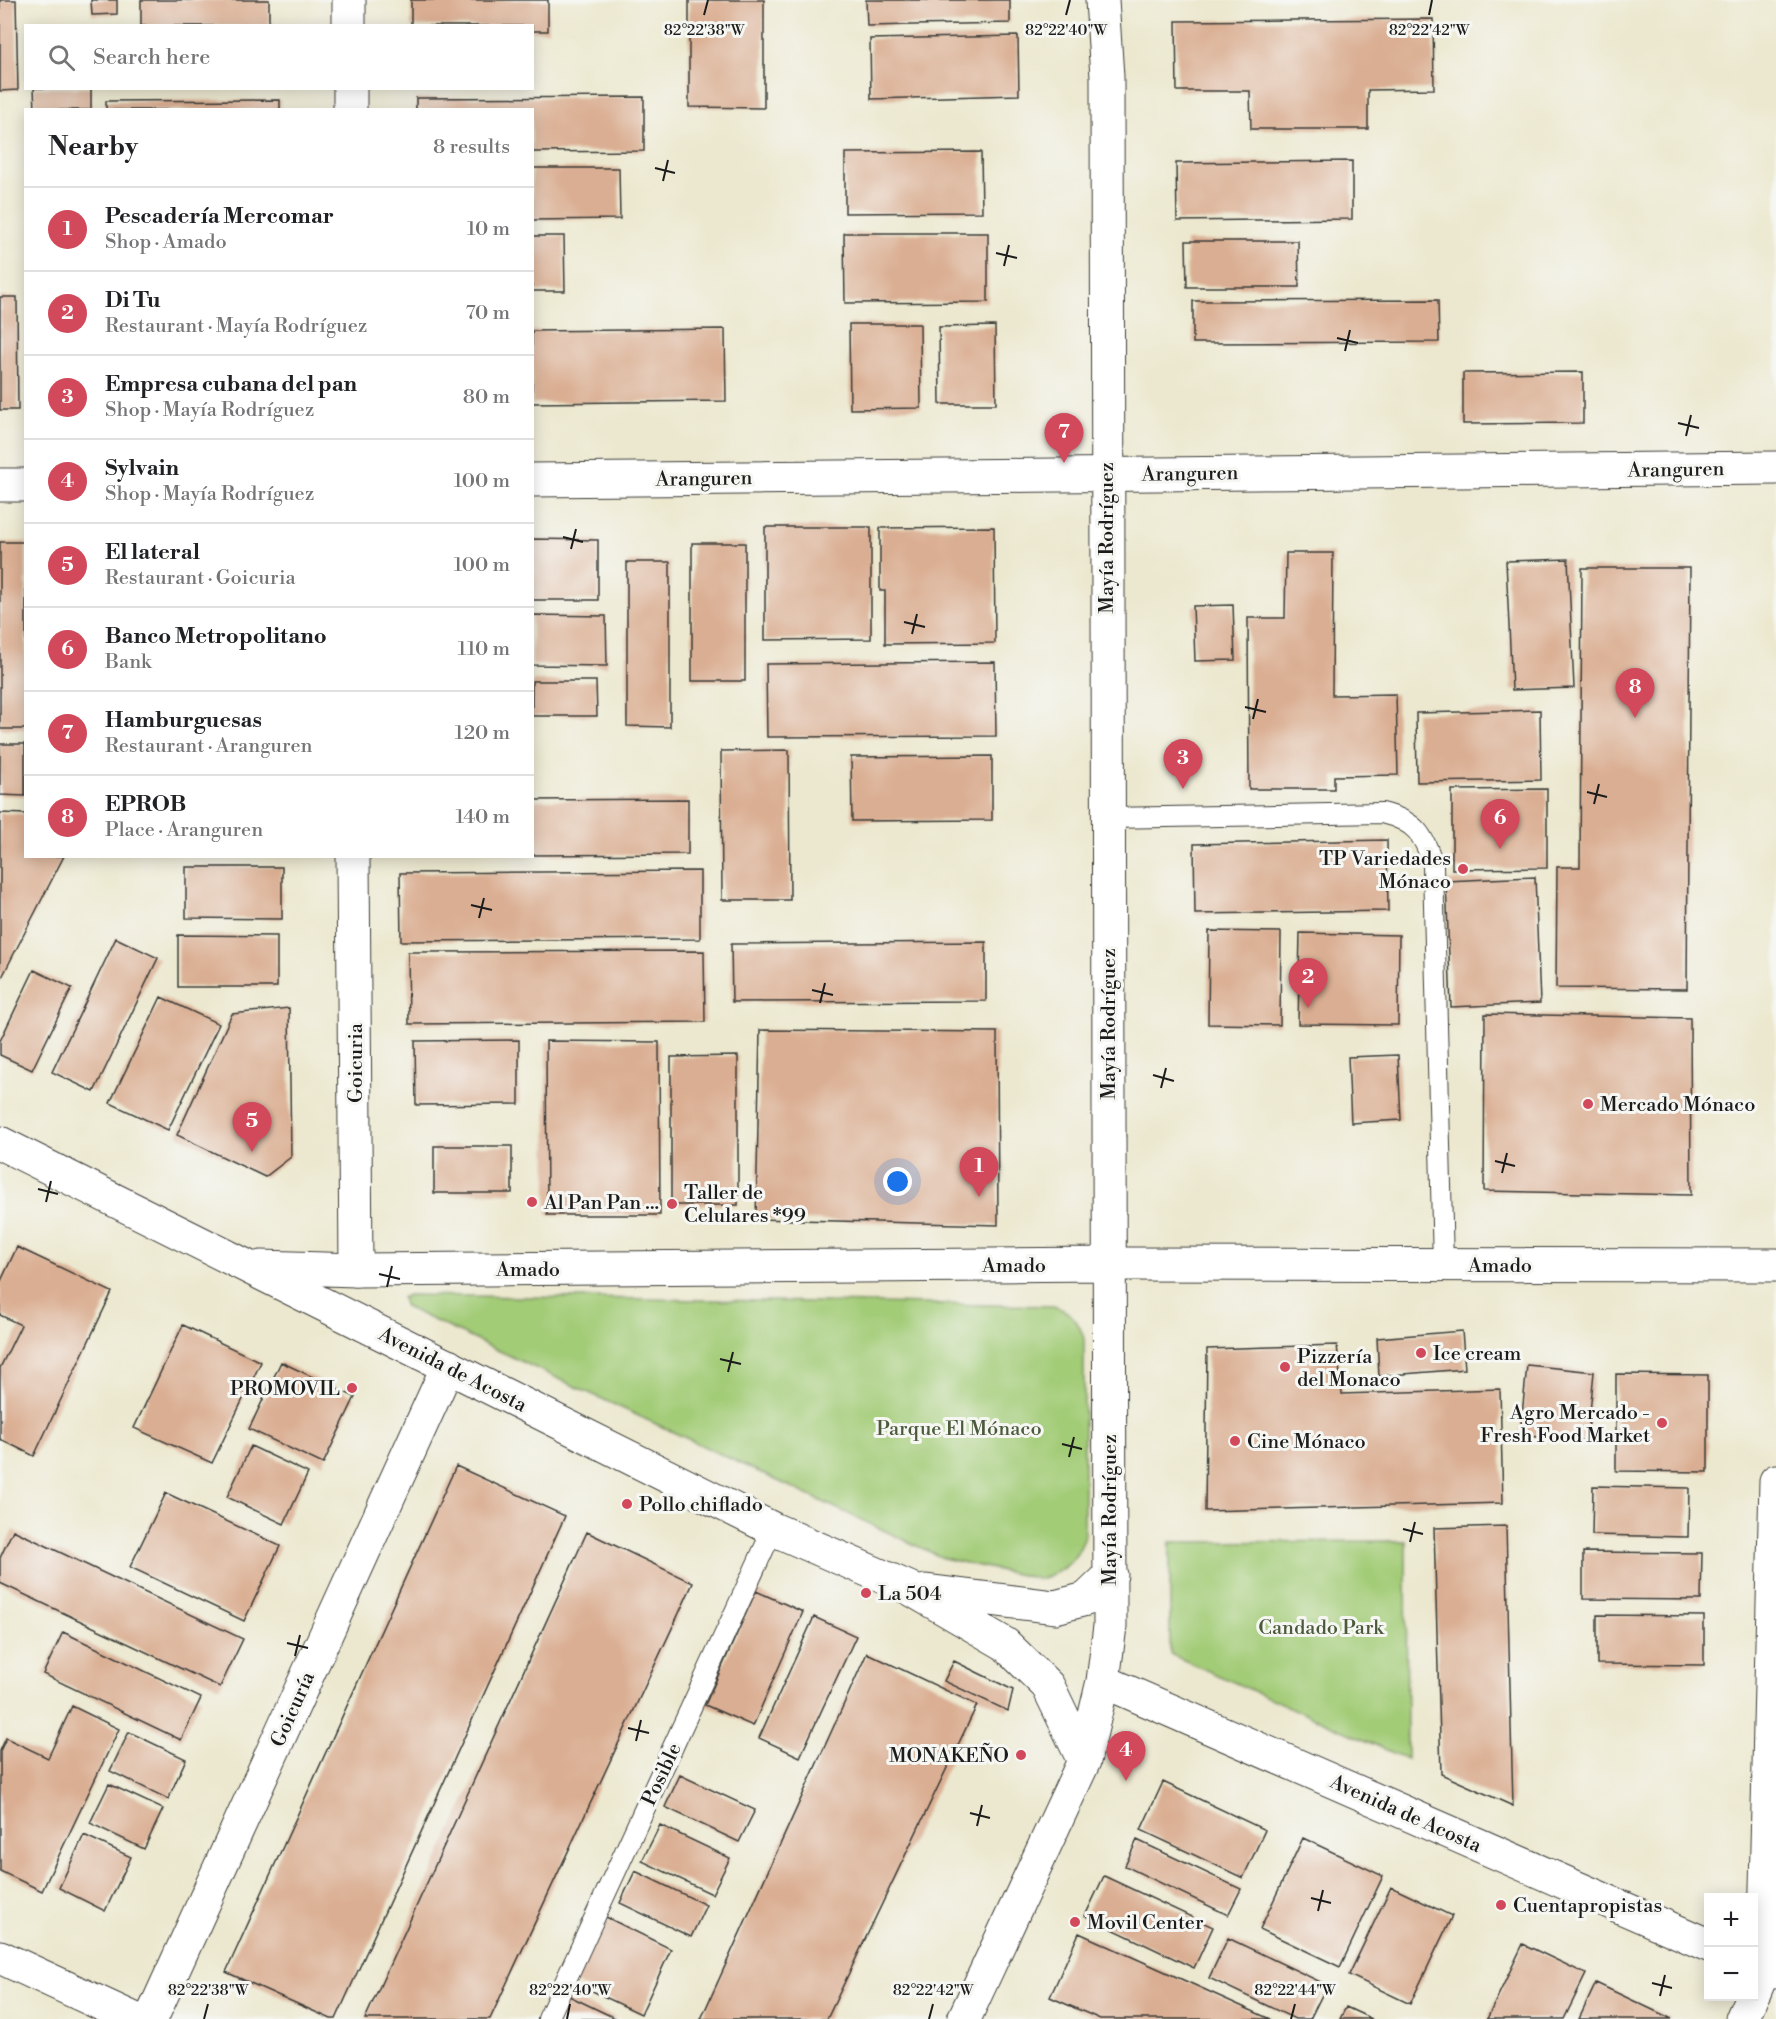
<!DOCTYPE html>
<html lang="en">
<head>
<meta charset="utf-8">
<style>
	body { margin:0; font-family:"Libre Bodoni",serif; background:#f2f2f2; color:#202124 }
	.controls { position:absolute; right:18px; bottom:18px; display:grid; overflow:hidden; border-radius:0px; box-shadow:0 3px 15px #0003 }
	.controls button { width:54px; height:54px; display:grid; place-items:center; padding:0; border:0; border-bottom:2px solid #e0e0e0; background:#fff; color:#202124; font:30px sans-serif }
	.you { position:absolute; left:898px; top:1182px; width:21px; height:21px; margin:-15px; border:4px solid #fff; border-radius:50%; background:#1a73e8; box-shadow:0 0 0 9px #1a73e833 }
	.badge { display:grid; place-items:center; width:39px; height:39px; border-radius:50%; background:#d1495b; color:#fff; font-size:20px; font-weight:700 }
	.pin { position:absolute; translate:-50% -50px; filter:drop-shadow(0 2px 3px #0008) }
	.pin::after { content:''; position:absolute; top:32px; width:21px; height:18px; background:inherit; clip-path:polygon(0 0,100% 0,50% 100%) }
	.list { margin:0; padding:0; list-style:none }
	h2 { display:flex; justify-content:space-between; align-items:center; height:78px; margin:0; padding:0 24px; font-size:26px }
	h2 small { font-size:20px; font-weight:400; color:#757577 }
	.list li { display:grid; grid-template-columns:39px 1fr auto; gap:18px; align-items:center; box-sizing:border-box; height:84px; padding:0 24px; border-top:2px solid #e0e0e0 }
	.list b { display:block; font-size:22px; white-space:nowrap }
	.list p { margin:0; font-size:20px; white-space:nowrap; color:#757577 }
	.list em { font-size:20px; font-style:normal; color:#757577 }
	.icon { flex:none; width:33px; height:33px; fill:none; stroke:currentColor; stroke-width:2; stroke-linecap:round; stroke-linejoin:round }
	.map { position:relative; flex:none; width:1776px; height:2019px; overflow:hidden }
	.search { position:absolute; background:#fff; box-shadow:0 3px 15px #0003; left:24px; top:24px; width:510px; height:66px; display:flex; align-items:center; gap:15px; box-sizing:border-box; padding:0 21px; border-radius:0px; color:#757577; font-size:22px }
	.panel { position:absolute; background:#fff; box-shadow:0 3px 15px #0003; left:24px; top:108px; width:510px; height:750px; border-radius:0px }
	.map>svg:first-child { display:block }
</style>
</head>
<body>
<div class="map">
<svg width="1776" height="2019" viewBox="0 0 1776 2019">
	<rect width="100%" height="100%" fill="#f6f6f2"/>
	<filter id="ink" filterUnits="userSpaceOnUse"><feTurbulence type="fractalNoise" baseFrequency=".0167" numOctaves="2"/><feDisplacementMap in="SourceGraphic" scale="12" xChannelSelector="R" yChannelSelector="G"/><feConvolveMatrix kernelMatrix="1 2 1 2 8 2 1 2 1" color-interpolation-filters="sRGB"/></filter>
	<filter id="wash" filterUnits="userSpaceOnUse"><feTurbulence type="fractalNoise" baseFrequency=".008" numOctaves="4" result="noise"/><feDisplacementMap in="SourceGraphic" scale="24" xChannelSelector="R" yChannelSelector="G"/><feGaussianBlur stdDeviation="1.35" result="paint"/><feColorMatrix in="noise" values="0 0 0 0 0 0 0 0 0 0 0 0 0 0 0 0 0 1.4 0 .05"/><feComposite in="paint" operator="in"/></filter>
	<g filter="url(#wash)">
		<rect width="100%" height="100%" fill="#ece8cf"/>
		<path fill="#a3cc77" stroke="#60744a" stroke-width="1.5" d="M408 1295 1053 1306C1071 1311 1079 1321 1084 1339V1538C1076 1562 1063 1572 1039 1579L943 1558 405 1307 402 1298Z
			M1406 1541 1407 1759 1170 1654V1542Z"/>
		<g id="blocks">
			<path fill="#daae92" d="M0 0H16L18 90 0 91Z
				M91 0H117V14L92 15Z
				M141 0H269V26H141Z
				M411 0H548V31H532V26H411Z
				M689 0H764V108L689 107Z
				M866 0H1010V23L867 26Z
				M1433 19 1434 89 1368 90V129H1251L1250 91H1177L1176 21Z
				M1018 36 1019 95 871 99 870 39Z
				M34 88H91V110H35Z
				M644 97V151L532 152V110H416V98Z
				M280 100V110H106V101Z
				M981 152 982 212 845 213V153Z
				M1352 161V219L1177 221 1176 163Z
				M532 168H619L620 219 532 220Z
				M844 233H988V302L845 303Z
				M532 236H564L565 291H532Z
				M1186 241H1298L1299 287H1187Z
				M0 297H17L18 410H0Z
				M1438 300 1439 342 1193 343V301Z
				M849 324H920L921 408 850 409Z
				M995 326 996 404H940L939 327Z
				M725 329 726 401 532 403V331Z
				M1583 372V423L1463 424V373Z
				M765 527H871V639L765 640Z
				M994 527 995 643 885 644V591H880V528Z
				M532 539 598 540V600H532Z
				M0 542H26V729H0Z
				M692 543H745V681H692Z
				M1286 553H1333L1332 695 1396 694 1398 775 1334 776V789H1249L1248 618H1285Z
				M1568 559 1574 688 1512 690 1506 561Z
				M627 562H670V727L627 726Z
				M1582 568H1690L1687 989 1556 988 1557 867H1580Z
				M1233 605 1235 660 1195 661 1193 606Z
				M532 615 606 616 607 666 532 665Z
				M995 662 996 736 767 737 766 664Z
				M532 681H596L597 716H532Z
				M1540 710 1541 780 1417 782 1416 713Z
				M0 744H25V796L0 795Z
				M789 750 790 900H722L721 751Z
				M992 756V820L852 821 851 757Z
				M1547 789V868L1452 869V790Z
				M688 799V854L532 855V800Z
				M0 813 26 814V856H64L0 981Z
				M1387 840 1388 911 1195 914 1194 844Z
				M186 867H282V919L186 918Z
				M700 871V939L401 941 400 873Z
				M1535 877 1540 1003 1451 1007 1446 881Z
				M1209 931 1281 932 1280 1025 1208 1024Z
				M1300 933 1399 935 1398 1025 1298 1024Z
				M178 935 277 936V987H178Z
				M116 938 158 958 94 1092 52 1072Z
				M986 942V1001L732 1002 731 944Z
				M704 951 705 1022 409 1024 408 952Z
				M34 970 72 988 32 1070 0 1055V1041Z
				M161 997 219 1024 168 1130 110 1103Z
				M289 1008 291 1157 265 1177 177 1135 232 1014Z
				M1485 1014 1690 1018 1691 1195 1484 1191Z
				M760 1030 997 1032 998 1225 756 1219Z
				M519 1040V1104L416 1105 415 1041Z
				M546 1041 659 1042 660 1215H547Z
				M1398 1055 1401 1120 1351 1123 1348 1057Z
				M738 1056V1205H671V1057Z
				M434 1146H512V1193H434Z
				M17 1247 112 1292 34 1456 0 1439V1368L21 1325 0 1315V1283Z
				M183 1325 261 1362 212 1463 134 1428Z
				M1462 1331 1465 1369 1379 1376 1377 1338Z
				M1337 1345 1342 1394 1500 1389 1503 1503 1205 1511 1207 1349Z
				M281 1362 355 1397 323 1464 249 1429Z
				M1527 1365 1594 1372 1587 1442 1520 1435Z
				M1616 1374 1708 1375V1472L1616 1471Z
				M251 1446 308 1473 284 1524 227 1497Z
				M456 1466 565 1516 336 2019H331L226 1972Z
				M1593 1486 1689 1488 1688 1537 1592 1535Z
				M166 1493 280 1546 244 1621 130 1567Z
				M1506 1526 1513 1806 1441 1774 1434 1528Z
				M13 1530 243 1639 220 1687 0 1583V1558Z
				M587 1532 693 1583 490 2019H365Z
				M1583 1552 1702 1553 1701 1600 1583 1599Z
				M756 1591 803 1612 753 1726 705 1705Z
				M1597 1615 1704 1616V1665L1597 1664Z
				M814 1617 856 1636 800 1757 759 1738Z
				M63 1632 201 1698 181 1740 43 1674Z
				M867 1653 977 1705 827 2019H701Z
				M954 1661 1013 1690 1008 1711 944 1681Z
				M72 1706 119 1729 42 1891 0 1871V1751L6 1738 48 1758Z
				M129 1732 186 1759 168 1799 110 1771Z
				M680 1775 755 1810 739 1842 665 1807Z
				M1163 1782 1265 1830 1243 1878 1141 1830Z
				M109 1784 163 1809 144 1849 90 1823Z
				M660 1825 730 1858 712 1894 642 1861Z
				M84 1835 131 1857 105 1911 59 1888Z
				M1303 1838 1383 1876 1340 1967 1260 1929Z
				M1137 1840 1241 1889 1228 1915 1125 1866Z
				M635 1871 706 1905 691 1937 620 1903Z
				M1104 1876 1213 1927 1194 1968 1085 1916Z
				M1391 1887 1452 1916 1410 2004 1349 1975Z
				M604 1916 671 1949 641 2014 573 1982Z
				M1079 1933 1270 2019H1100L1050 1997Z
				M1228 1938 1327 1985 1310 2019H1295L1209 1978Z
				M1523 1944 1586 1974 1564 2019H1487Z
				M1596 1983 1672 2019H1579Z
				M567 1995 617 2019H556Z
				M1346 2007 1372 2019H1340Z"/>
		</g>
	</g>
	<g filter="url(#ink)">
		<use href="#blocks" fill-opacity="0" stroke="#3b3b37" stroke-width="1.5"/>
		<g fill="none" stroke-linecap="round" stroke-linejoin="round">
			<g stroke="#3b3b37" stroke-width="22">
				<path id="lane" d="M1108 818 1382 813C1415 821 1424 834 1433 865L1443 1265
					M548 2019 773 1529"/>
			</g>
			<g stroke="#3b3b37" stroke-width="35">
				<path id="street" d="M349 0V26
					M350 88V110
					M532 480 1776 468
					M0 485H26
					M353 856 356 1270
					M1108 1264 1776 1265
					M0 1957 134 2019
					M1754 1993 1764 1969 1776 1481
					M151 2019 448 1366
					M1742 2019 1752 1996"/>
			</g>
			<g stroke="#3b3b37" stroke-width="35">
				<path id="secondary" d="M0 1143 773 1529 909 1588 1005 1644 1048 1686 1084 1761
					M261 1267 356 1270 1108 1264
					M926 1591 1055 1607 1086 1599 1111 1575
					M1103 1681 1708 1945
					M1754 1964 1776 1972
					M964 2019 1084 1761 1103 1681 1110 1626 1107 77 1102 0"/>
			</g>
			<use href="#lane" stroke="#fff" stroke-width="20"/>
			<use href="#street" stroke="#fff" stroke-width="33"/>
			<use href="#secondary" stroke="#fff" stroke-width="33"/>
		</g>
	</g>
	<path fill="none" stroke="#1c1c1c" stroke-width="2" d="M704 15 708 0M1066 15 1070 0M1429 15 1432 0M655 168 675 173M663 181 668 160M996 253 1017 258M1004 266 1009 245M1337 338 1358 343M1345 351 1350 330M1678 423 1699 428M1686 436 1691 415M563 537 583 542M571 549 576 529M904 622 925 627M912 634 917 614M1245 707 1266 712M1253 719 1258 699M1587 792 1607 797M1594 804 1599 784M471 905 492 910M479 918 484 898M812 990 833 995M820 1003 825 983M1153 1075 1174 1081M1161 1088 1166 1068M1495 1161 1515 1166M1502 1173 1507 1153M38 1189 58 1194M46 1202 51 1181M379 1274 400 1279M387 1287 392 1266M720 1359 741 1364M728 1372 733 1352M1062 1444 1082 1449M1069 1457 1074 1437M1403 1529 1423 1534M1410 1542 1415 1522M287 1643 308 1648M295 1656 300 1635M628 1728 649 1733M636 1741 641 1720M970 1813 990 1818M977 1826 982 1805M1311 1898 1331 1903M1318 1911 1323 1890M1652 1983 1672 1988M1660 1996 1665 1975M204 2019 208 2004M567 2019 570 2004M929 2019 933 2004M1291 2019 1295 2004"/>
	<g fill="#d1495b" stroke="#f6f6f2" stroke-width="2">
		<circle cx="1463" cy="869" r="6"/>
		<circle cx="1588" cy="1104" r="6"/>
		<circle cx="532" cy="1202" r="6"/>
		<circle cx="672" cy="1204" r="6"/>
		<circle cx="1421" cy="1353" r="6"/>
		<circle cx="1285" cy="1367" r="6"/>
		<circle cx="352" cy="1388" r="6"/>
		<circle cx="1662" cy="1423" r="6"/>
		<circle cx="1235" cy="1441" r="6"/>
		<circle cx="627" cy="1504" r="6"/>
		<circle cx="866" cy="1593" r="6"/>
		<circle cx="1021" cy="1755" r="6"/>
		<circle cx="1501" cy="1905" r="6"/>
		<circle cx="1075" cy="1922" r="6"/>
	</g>
	<g text-anchor="middle" stroke-width="6" stroke-linejoin="round" paint-order="stroke">
		<g font-size="20" fill="#1c1c1c" stroke="#f6f6f2">
			<text transform="translate(1676 469) rotate(-1)" y="7">Aranguren</text>
			<text transform="translate(1190 473) rotate(-1)" y="7">Aranguren</text>
			<text transform="translate(704 478) rotate(-1)" y="7">Aranguren</text>
			<text transform="translate(1106 538) rotate(-90)" y="7">Mayía Rodríguez</text>
			<text transform="translate(1108 1024) rotate(-90)" y="7">Mayía Rodríguez</text>
			<text transform="translate(355 1063) rotate(-90)" y="7">Goicuria</text>
			<text x="1014" y="1272">Amado</text>
			<text x="1500" y="1272">Amado</text>
			<text x="528" y="1276">Amado</text>
			<text transform="translate(453 1369) rotate(27)" y="7">Avenida de Acosta</text>
			<text transform="translate(1109 1510) rotate(-90)" y="7">Mayía Rodríguez</text>
			<text transform="translate(292 1709) rotate(-66)" y="7">Goicuría</text>
			<text transform="translate(661 1774) rotate(-65)" y="7">Posible</text>
			<text transform="translate(1406 1813) rotate(24)" y="7">Avenida de Acosta</text>
		</g>
		<g font-size="20" fill="#1c1c1c" stroke="#f6f6f2" text-anchor="start">
			<text x="1451" y="865" text-anchor="end">TP Variedades<tspan x="1451" dy="23">Mónaco</tspan></text>
			<text x="1600" y="1111">Mercado Mónaco</text>
			<text x="684" y="1199">Taller de<tspan x="684" dy="23">Celulares *99</tspan></text>
			<text x="544" y="1209">Al Pan Pan ...</text>
			<text x="1433" y="1360">Ice cream</text>
			<text x="1297" y="1363">Pizzería<tspan x="1297" dy="23">del Monaco</tspan></text>
			<text x="340" y="1395" text-anchor="end">PROMOVIL</text>
			<text x="1650" y="1419" text-anchor="end">Agro Mercado -<tspan x="1650" dy="23">Fresh Food Market</tspan></text>
			<text x="1247" y="1448">Cine Mónaco</text>
			<text x="639" y="1511">Pollo chiflado</text>
			<text x="878" y="1600">La 504</text>
			<text x="1009" y="1762" text-anchor="end">MONAKEÑO</text>
			<text x="1513" y="1912">Cuentapropistas</text>
			<text x="1087" y="1929">Movil Center</text>
		</g>
		<g font-size="20" fill="#4b5a3c" stroke="#f6f6f2">
			<text x="959" y="1435">Parque El Mónaco</text>
			<text x="1321" y="1634">Candado Park</text>
		</g>
	</g>
	<g font-size="15" text-anchor="middle" fill="#1c1c1c" stroke="#f6f6f2" stroke-width="6" stroke-linejoin="round" paint-order="stroke">
		<text x="704" y="35">82°22'38"W</text>
		<text x="1066" y="35">82°22'40"W</text>
		<text x="1429" y="35">82°22'42"W</text>
		<text x="208" y="1995">82°22'38"W</text>
		<text x="570" y="1995">82°22'40"W</text>
		<text x="933" y="1995">82°22'42"W</text>
		<text x="1295" y="1995">82°22'44"W</text>
	</g>
</svg>
<div class="controls">
<button>+</button>
<button>−</button>
</div>
<div class="you"></div>
<div class="pin badge" style="left:979px;top:1197px">1</div>
<div class="pin badge" style="left:1308px;top:1008px">2</div>
<div class="pin badge" style="left:1183px;top:789px">3</div>
<div class="pin badge" style="left:1126px;top:1781px">4</div>
<div class="pin badge" style="left:252px;top:1152px">5</div>
<div class="pin badge" style="left:1500px;top:849px">6</div>
<div class="pin badge" style="left:1064px;top:463px">7</div>
<div class="pin badge" style="left:1635px;top:718px">8</div>
<div class="search"><svg class="icon" aria-label="search" viewBox="0 0 24 24"><circle cx="10" cy="10" r="6"/><path d="M15 15l6 6"/></svg>Search here</div>
<section class="panel">
<h2>Nearby<small>8 results</small></h2>
<ul class="list">
<li><span class="badge">1</span><div><b>Pescadería Mercomar</b><p>Shop · Amado</p></div><em>10 m</em></li>
<li><span class="badge">2</span><div><b>Di Tu</b><p>Restaurant · Mayía Rodríguez</p></div><em>70 m</em></li>
<li><span class="badge">3</span><div><b>Empresa cubana del pan</b><p>Shop · Mayía Rodríguez</p></div><em>80 m</em></li>
<li><span class="badge">4</span><div><b>Sylvain</b><p>Shop · Mayía Rodríguez</p></div><em>100 m</em></li>
<li><span class="badge">5</span><div><b>El lateral</b><p>Restaurant · Goicuria</p></div><em>100 m</em></li>
<li><span class="badge">6</span><div><b>Banco Metropolitano</b><p>Bank</p></div><em>110 m</em></li>
<li><span class="badge">7</span><div><b>Hamburguesas</b><p>Restaurant · Aranguren</p></div><em>120 m</em></li>
<li><span class="badge">8</span><div><b>EPROB</b><p>Place · Aranguren</p></div><em>140 m</em></li>
</ul>
</section>
</div>
</body>
</html>
